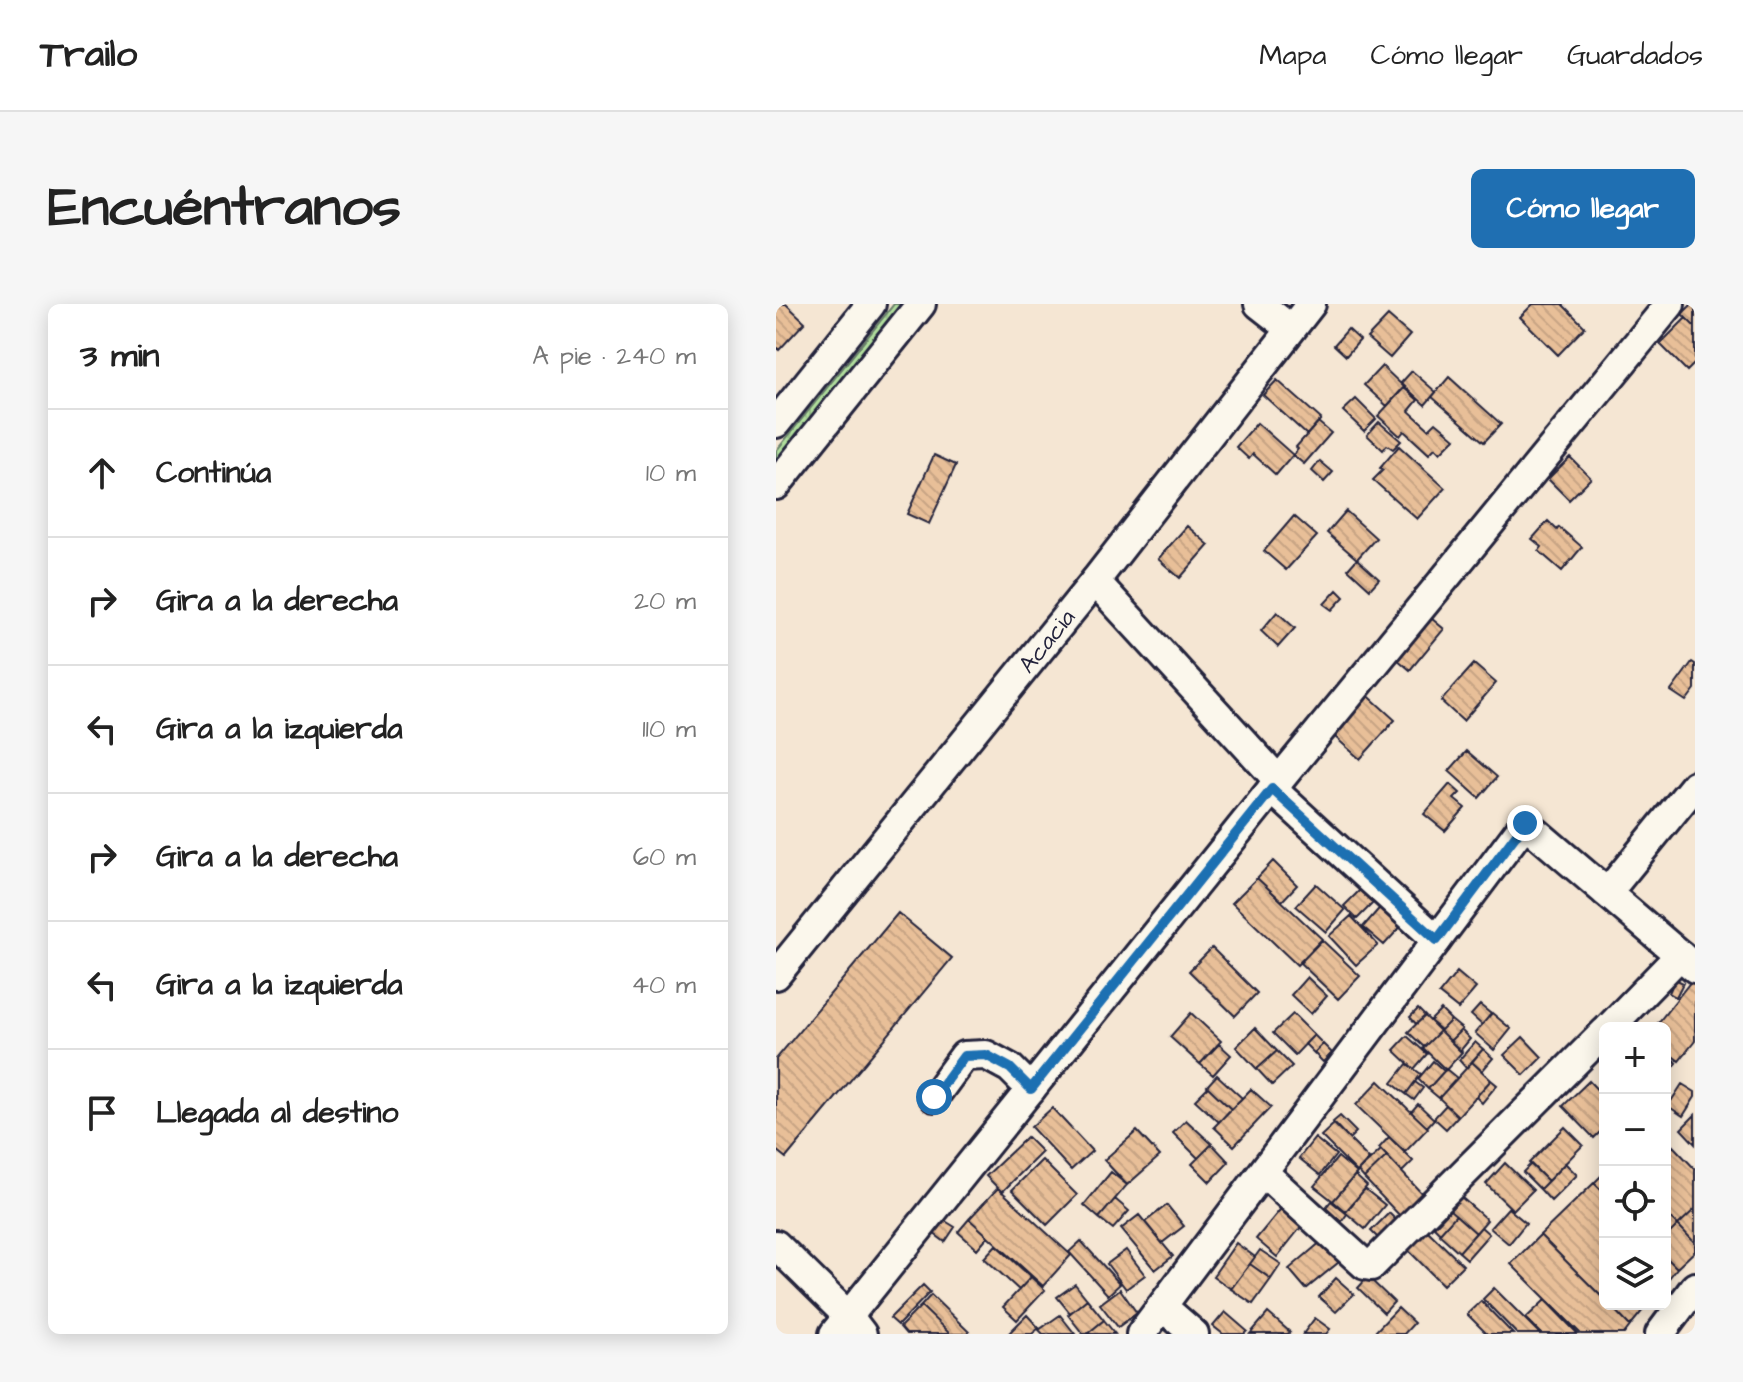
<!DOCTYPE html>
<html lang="es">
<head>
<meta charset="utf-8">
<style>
	body { margin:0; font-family:"Architects Daughter",sans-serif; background:#f6f6f6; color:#222 }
	.controls { position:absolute; right:24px; bottom:24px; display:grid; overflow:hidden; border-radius:12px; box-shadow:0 4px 20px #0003 }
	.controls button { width:72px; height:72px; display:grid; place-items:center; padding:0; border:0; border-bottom:2px solid #e0e0e0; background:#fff; color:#222; font:40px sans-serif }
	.stop { position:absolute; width:24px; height:24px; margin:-18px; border:6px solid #1f6fb2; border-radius:50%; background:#fff }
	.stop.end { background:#1f6fb2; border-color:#fff; box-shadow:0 2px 8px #0008 }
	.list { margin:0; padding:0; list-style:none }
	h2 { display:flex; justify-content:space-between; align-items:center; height:104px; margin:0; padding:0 32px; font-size:34px }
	h2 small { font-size:26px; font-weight:400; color:#767676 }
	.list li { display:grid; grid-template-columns:52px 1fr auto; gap:24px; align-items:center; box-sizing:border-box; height:128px; padding:0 32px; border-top:2px solid #e0e0e0 }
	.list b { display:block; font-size:30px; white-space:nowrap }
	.list em { font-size:26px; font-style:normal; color:#767676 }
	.icon { flex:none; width:44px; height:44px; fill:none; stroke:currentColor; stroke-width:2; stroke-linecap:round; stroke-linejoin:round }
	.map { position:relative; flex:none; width:919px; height:1030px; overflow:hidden; border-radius:12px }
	header { display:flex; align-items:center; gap:48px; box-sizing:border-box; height:112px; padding:0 40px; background:#fff; border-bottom:2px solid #e0e0e0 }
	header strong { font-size:38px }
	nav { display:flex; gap:44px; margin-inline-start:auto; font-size:28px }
	.intro { display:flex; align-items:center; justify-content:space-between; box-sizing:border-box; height:192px; padding:0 48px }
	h1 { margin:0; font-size:56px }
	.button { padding:20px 36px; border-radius:12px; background:#1f6fb2; color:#fff; font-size:28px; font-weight:700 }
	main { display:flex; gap:48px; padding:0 48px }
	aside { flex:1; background:#fff; border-radius:12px; box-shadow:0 4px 20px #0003 }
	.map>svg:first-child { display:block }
</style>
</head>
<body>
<header>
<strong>Trailo</strong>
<nav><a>Mapa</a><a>Cómo llegar</a><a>Guardados</a></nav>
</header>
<div class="intro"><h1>Encuéntranos</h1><a class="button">Cómo llegar</a></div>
<main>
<aside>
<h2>3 min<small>A pie · 240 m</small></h2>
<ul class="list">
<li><svg class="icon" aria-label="ahead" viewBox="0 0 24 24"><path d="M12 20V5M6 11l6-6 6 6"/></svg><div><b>Continúa</b></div><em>10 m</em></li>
<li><svg class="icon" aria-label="right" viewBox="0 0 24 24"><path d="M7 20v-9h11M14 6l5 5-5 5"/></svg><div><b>Gira a la derecha</b></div><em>20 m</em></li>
<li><svg class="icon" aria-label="left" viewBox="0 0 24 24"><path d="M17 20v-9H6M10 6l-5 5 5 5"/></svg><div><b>Gira a la izquierda</b></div><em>110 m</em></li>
<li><svg class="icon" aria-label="right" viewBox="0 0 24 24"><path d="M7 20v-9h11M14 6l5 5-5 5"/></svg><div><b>Gira a la derecha</b></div><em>60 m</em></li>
<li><svg class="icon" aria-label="left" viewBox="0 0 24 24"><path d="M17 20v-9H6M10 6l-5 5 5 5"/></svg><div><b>Gira a la izquierda</b></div><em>40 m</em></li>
<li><svg class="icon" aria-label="arrive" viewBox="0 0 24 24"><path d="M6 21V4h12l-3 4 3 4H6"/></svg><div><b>Llegada al destino</b></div></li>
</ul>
</aside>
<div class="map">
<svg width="919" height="1030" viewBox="0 0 919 1030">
	<defs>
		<pattern id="grass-tufts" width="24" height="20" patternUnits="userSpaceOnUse" patternTransform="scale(2)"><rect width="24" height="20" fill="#b1df9d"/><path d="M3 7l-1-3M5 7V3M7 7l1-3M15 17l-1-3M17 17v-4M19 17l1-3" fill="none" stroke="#98bf88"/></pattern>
		<pattern id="building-back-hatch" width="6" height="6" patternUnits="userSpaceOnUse" patternTransform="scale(2)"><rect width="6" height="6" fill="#e8bf98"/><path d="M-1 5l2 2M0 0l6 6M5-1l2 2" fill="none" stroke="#c7a484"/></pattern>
	</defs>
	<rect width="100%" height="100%" fill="#f5e6d3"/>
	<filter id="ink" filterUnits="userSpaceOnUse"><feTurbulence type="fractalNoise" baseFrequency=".0125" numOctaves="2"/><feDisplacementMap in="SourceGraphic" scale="16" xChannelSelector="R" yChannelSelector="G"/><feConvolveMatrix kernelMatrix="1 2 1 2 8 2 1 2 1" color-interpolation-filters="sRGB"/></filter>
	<g filter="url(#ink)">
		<path fill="url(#grass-tufts)" stroke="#6a806c" stroke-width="2" d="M118 0H129L0 161V147Z"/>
		<path fill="url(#building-back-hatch)" stroke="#22223b" stroke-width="2" d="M0 0H10L29 18 3 46 0 43Z
			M757 0H786L809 23 782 51 744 13Z
			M916 0H919V23L906 10Z
			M612 12 634 31 614 54 591 34Z
			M910 14 919 23V59L911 67 884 40Z
			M572 25 584 36 570 52 558 41Z
			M606 62 628 83 611 102 588 81Z
			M636 67 660 88 649 101 625 79Z
			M673 73 725 120 708 138 656 93Z
			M501 76 545 115 531 131 487 91Z
			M628 84 642 96 633 107 653 125 660 118 679 134 664 149 659 144 653 150 628 127 624 132 602 112Z
			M580 95 600 115 588 127 567 107Z
			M542 118 555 129 528 160 517 151 522 145 520 143Z
			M603 118 625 137 617 145 611 141 607 146 591 131Z
			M481 119 517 151 500 171 477 150 473 155 460 143Z
			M623 142 669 184 641 215 597 176 607 166 604 164Z
			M158 151 180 161 153 220 131 210Z
			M794 153 815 174 793 196 772 175Z
			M544 157 557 168 548 178 536 167Z
			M570 207 600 234 581 255 551 229Z
			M518 212 541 232 510 266 488 247Z
			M772 217 781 226 783 223 806 243 786 267 763 247 766 243 756 235Z
			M411 222 433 241 404 274 382 255Z
			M581 255 603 275 594 285 572 265Z
			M561 286 568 293 556 306 548 300Z
			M501 308 519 324 502 343 485 327Z
			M649 309 668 325 634 366 614 349Z
			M916 358 919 360V385L910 397 895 387Z
			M698 360 720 379 687 417 665 397Z
			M586 386 619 416 584 455 550 425Z
			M691 447 721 473 703 494 673 467Z
			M674 480 684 489 678 495 689 504 669 527 648 510Z
			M497 557 521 581 506 597 481 574Z
			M481 574 546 635 521 661 456 599Z
			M540 580 569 606 550 628 520 602Z
			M588 582 601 595 581 615 568 602Z
			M608 599 629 618 608 641 587 623Z
			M122 609 176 654 10 854 0 846V755Z
			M575 612 602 641 580 661 553 632Z
			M546 636 584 672 562 695 524 659Z
			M436 644 481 689 459 712 413 667Z
			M681 668 700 684 682 705 663 690Z
			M531 673 551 692 535 710 515 691Z
			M899 675 907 679 900 693 893 689Z
			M916 676 919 679V737L903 757 889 746V724H878Z
			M704 701 715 710 706 721 695 711Z
			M642 705 649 712 640 720 634 713Z
			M665 706 675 716 665 726 654 717Z
			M415 709 445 737 424 760 394 733Z
			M716 709 735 725 718 746 699 729Z
			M517 710 538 731 519 751 497 729Z
			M649 712 664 727 648 743 632 728Z
			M675 716 686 725 674 737 664 727Z
			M479 724 501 747 481 765 460 743Z
			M685 726 694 735 684 747 674 737Z
			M664 727 686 748 670 766 647 744Z
			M538 731 547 740 538 749 529 740Z
			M631 732 651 750 638 765 618 746Z
			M747 733 766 753 748 771 728 751Z
			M699 738 707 745 690 764 683 756Z
			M443 740 455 751 437 771 424 760Z
			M547 740 556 749 547 758 538 749Z
			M707 745 717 754 706 767 696 758Z
			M501 747 516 762 496 781 481 765Z
			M889 749 901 759 889 774Z
			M657 757 668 767 652 785 642 775Z
			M696 758 715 776 682 812 663 794Z
			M631 760 645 770 630 790 616 779Z
			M670 765 681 774 663 794 652 785Z
			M441 771 466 794 455 805 431 782Z
			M715 776 721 781 706 799 700 793Z
			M603 777 652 824 629 848 580 801Z
			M813 777 829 794V823L818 834 787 802Z
			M639 778 647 784 638 796 630 790Z
			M906 780 919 788V793L907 812 892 802Z
			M432 783 455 805 443 818 419 796Z
			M475 785 495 803 458 842 438 823Z
			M642 800 658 815 651 823 635 808Z
			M670 801 682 812 670 825 658 814Z
			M276 804 316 847 295 866 255 823Z
			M919 811V840L905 825Z
			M564 812 580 828 573 835 557 818Z
			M410 816 436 840 422 854 397 829Z
			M558 820 593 855 581 868 545 832Z
			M789 823 807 841 772 877 753 859Z
			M361 827 384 852 351 881 328 856Z
			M251 833 266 848 226 888 210 872Z
			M613 833 637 857 626 868 603 844Z
			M539 834 560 851 544 871 523 854Z
			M436 840 453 858 434 878 416 860Z
			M897 842 919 865V905L902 921 889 909V849Z
			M605 846 611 852 588 874 582 867Z
			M611 852 649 893 626 914 588 874Z
			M562 853 581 869 557 897 538 882Z
			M266 856 301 891 271 921 236 886Z
			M729 859 757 886 737 906 710 880Z
			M789 859 801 871 775 897 764 885Z
			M755 860 772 877 764 885 747 868Z
			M335 868 351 881 323 914 308 901Z
			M829 868V890L818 879Z
			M579 871 591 882 570 908 557 897Z
			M818 879 829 890V996L764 931Z
			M222 884 295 951 267 982 193 915Z
			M589 885 609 901 589 925 569 908Z
			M685 893 711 916 700 929 674 906Z
			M339 895 353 907 337 925 323 914Z
			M555 897 571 910 564 920 547 907Z
			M391 901 408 922 386 939 369 918Z
			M508 901 529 918 501 953 480 935Z
			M732 904 750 919 733 940 714 924Z
			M919 905V937L918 938 902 921Z
			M674 906 680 911 664 929 658 923Z
			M613 909 623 919 605 937 595 927Z
			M889 909 902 921 889 934Z
			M363 911 397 952 379 966 345 925Z
			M680 911 700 929 683 948 663 930Z
			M166 915 179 923 169 938 157 929Z
			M193 915 212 932 201 945 182 928Z
			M902 921 919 939V947L901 964 889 952V934Z
			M705 923 713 930 691 955 683 948Z
			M651 926 687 961 667 981 631 945Z
			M764 931 829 996V1000H833L854 1022 848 1030H805L735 960Z
			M305 937 344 980 332 991 293 948Z
			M546 937 563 958 530 985 513 965Z
			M460 939 479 953 455 985 437 972Z
			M220 941 255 973 243 986 208 954Z
			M350 946 369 971 350 985 331 960Z
			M484 946 505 960 495 975 474 960Z
			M889 952 901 964 889 979Z
			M474 960 495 975 477 1000 455 985Z
			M255 973 269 986 241 1016 227 1003Z
			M592 973 618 998 608 1009 582 984Z
			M560 974 578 990 560 1008 543 993Z
			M299 980 311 995 294 1009 281 993Z
			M147 981 154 988 122 1021 114 1014Z
			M718 984 764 1030H741L707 995Z
			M344 985 361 1009 342 1023 324 1000Z
			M155 991 193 1028 191 1030H174L145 1002Z
			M311 995 328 1016 311 1030H307L292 1011Z
			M769 996 802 1030H766L750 1014Z
			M705 997 737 1030H711L691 1010Z
			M833 1000H872L854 1022Z
			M145 1002 174 1030H130L124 1023Z
			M622 1004 638 1019 628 1030H597Z
			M449 1008 471 1027 468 1030H447L437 1022Z
			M492 1009 514 1028 512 1030H474Z
			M251 1011 263 1024 256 1030H232Z
			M284 1011 299 1030H267L263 1026Z
			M539 1014 554 1025 550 1030H527Z
			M328 1016 339 1030H311Z"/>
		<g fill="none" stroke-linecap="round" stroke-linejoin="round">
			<g stroke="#22223b" stroke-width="34">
				<g id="minor">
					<path d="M483 0 515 25"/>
					<path d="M0 119 95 0"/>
					<path d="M0 181 145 0"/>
					<path d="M319 277 503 477"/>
					<path d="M496 485 661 636"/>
					<path d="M831 589 919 481"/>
					<path id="s1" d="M0 671 319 277 535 0"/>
					<path d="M833 724 904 651"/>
					<path d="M158 793 188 752 210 751 234 764 255 785"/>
					<path d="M488 869 589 961 595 962 829 728"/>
					<path d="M0 941 73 1013 86 1030"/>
					<path d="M387 1003 418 1030"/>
					<path d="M58 1030 496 485 894 0"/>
					<path d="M365 1030 749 519 919 664"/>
					<path d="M884 1030 919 983"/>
				</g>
			</g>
			<use href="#minor" stroke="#fbf7ec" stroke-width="28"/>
		</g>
	</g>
	<g fill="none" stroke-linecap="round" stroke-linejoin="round" filter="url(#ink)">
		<path stroke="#1f6fb2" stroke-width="10" d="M158 793 188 752 210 751 234 764 255 785 496 485 661 636 749 519"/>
	</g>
	<g text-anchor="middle" stroke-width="6" stroke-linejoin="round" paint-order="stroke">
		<g font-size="24" fill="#22223b" stroke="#fbf7ec">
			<text dy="8" stroke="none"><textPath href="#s1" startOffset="430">Acacia</textPath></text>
		</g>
	</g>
</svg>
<div class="controls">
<button>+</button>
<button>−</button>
<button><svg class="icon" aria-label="locate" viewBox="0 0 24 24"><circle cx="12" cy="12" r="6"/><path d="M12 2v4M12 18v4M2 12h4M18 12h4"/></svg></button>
<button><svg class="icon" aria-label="layers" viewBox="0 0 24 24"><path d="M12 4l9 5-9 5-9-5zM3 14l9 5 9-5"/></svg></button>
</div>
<div class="stop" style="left:158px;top:793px"></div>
<div class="stop end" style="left:749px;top:519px"></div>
</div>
</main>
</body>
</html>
